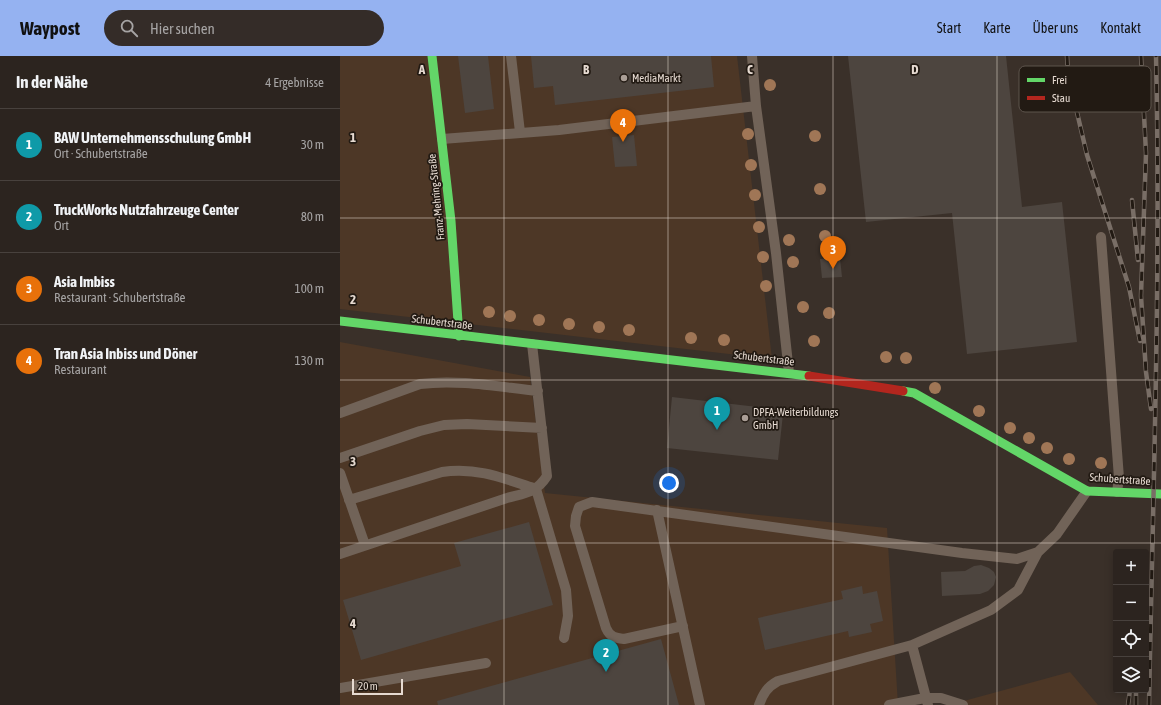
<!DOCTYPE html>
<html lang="de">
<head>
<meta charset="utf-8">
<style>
	body { margin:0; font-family:"Asap Condensed",sans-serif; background:#342c28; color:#f1f3f6 }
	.controls { position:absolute; right:12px; bottom:12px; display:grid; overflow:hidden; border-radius:4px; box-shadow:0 2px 10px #0003 }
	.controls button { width:36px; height:36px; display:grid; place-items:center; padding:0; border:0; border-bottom:1px solid #48413d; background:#2c241f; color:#f1f3f6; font:20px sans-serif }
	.scale { position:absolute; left:12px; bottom:10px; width:51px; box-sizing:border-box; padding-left:4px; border:2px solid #e6dad1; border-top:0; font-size:11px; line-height:14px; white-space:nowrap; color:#e6dad1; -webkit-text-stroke:3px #221a13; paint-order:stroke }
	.you { position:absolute; left:329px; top:427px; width:14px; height:14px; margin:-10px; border:3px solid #fff; border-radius:50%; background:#1a73e8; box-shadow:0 0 0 6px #1a73e833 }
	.badge { display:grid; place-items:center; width:26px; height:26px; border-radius:50%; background:#95b2f1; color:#fff; font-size:13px; font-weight:700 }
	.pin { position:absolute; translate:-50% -33px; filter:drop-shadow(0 1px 2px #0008) }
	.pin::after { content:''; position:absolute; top:21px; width:14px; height:12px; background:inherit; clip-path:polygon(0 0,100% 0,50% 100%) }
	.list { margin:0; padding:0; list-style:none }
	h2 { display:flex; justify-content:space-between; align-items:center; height:52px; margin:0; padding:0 16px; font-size:17px }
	h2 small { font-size:13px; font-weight:400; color:#a6a4a4 }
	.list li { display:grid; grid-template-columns:26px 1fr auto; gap:12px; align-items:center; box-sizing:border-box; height:72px; padding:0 16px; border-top:1px solid #48413d }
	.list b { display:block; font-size:15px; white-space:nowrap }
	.list p { margin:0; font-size:13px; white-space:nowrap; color:#a6a4a4 }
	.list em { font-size:13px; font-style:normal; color:#a6a4a4 }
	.icon { flex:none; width:22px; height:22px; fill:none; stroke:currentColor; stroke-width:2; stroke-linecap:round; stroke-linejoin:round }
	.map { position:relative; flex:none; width:821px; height:649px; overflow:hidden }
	header { display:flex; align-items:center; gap:24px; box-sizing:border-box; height:56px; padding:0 20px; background:#95b2f1; color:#111 }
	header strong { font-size:19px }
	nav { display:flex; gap:22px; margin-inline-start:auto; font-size:14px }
	.search { width:280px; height:36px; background:#342c28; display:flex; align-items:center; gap:10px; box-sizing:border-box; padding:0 14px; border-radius:22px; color:#a6a4a4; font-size:15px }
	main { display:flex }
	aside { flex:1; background:#2c241f }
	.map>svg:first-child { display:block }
</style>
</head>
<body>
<header>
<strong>Waypost</strong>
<div class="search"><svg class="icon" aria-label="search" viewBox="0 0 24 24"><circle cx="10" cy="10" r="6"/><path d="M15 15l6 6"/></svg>Hier suchen</div>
<nav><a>Start</a><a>Karte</a><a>Über uns</a><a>Kontakt</a></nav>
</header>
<main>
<aside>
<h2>In der Nähe<small>4 Ergebnisse</small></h2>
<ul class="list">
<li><span class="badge" style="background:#0f9aa8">1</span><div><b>BAW Unternehmensschulung GmbH</b><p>Ort · Schubertstraße</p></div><em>30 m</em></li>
<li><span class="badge" style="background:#0f9aa8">2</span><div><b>TruckWorks Nutzfahrzeuge Center</b><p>Ort</p></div><em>80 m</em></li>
<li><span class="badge" style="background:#e8710a">3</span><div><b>Asia Imbiss</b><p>Restaurant · Schubertstraße</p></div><em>100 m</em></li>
<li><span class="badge" style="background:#e8710a">4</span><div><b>Tran Asia Inbiss und Döner</b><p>Restaurant</p></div><em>130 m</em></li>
</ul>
</aside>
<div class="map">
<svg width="821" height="649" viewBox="0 0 821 649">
	<rect width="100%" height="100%" fill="#3a3029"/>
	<path fill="#4d3726" d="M0 0H397L432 303 0 253Z
		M0 286 190 321 205 437 547 472 558 649H0Z
		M730 616 758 649H609Z"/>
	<path fill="#4d453f" d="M118 0H148L154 53 125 57Z
		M191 0H371L374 31 215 49 213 30 194 32Z
		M508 0H666L682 151 722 146 737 286 627 298 612 157 526 166Z
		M294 79 297 110 275 111 272 81Z
		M500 202 502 221 482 222 480 203Z
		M332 341 427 352V356L443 358 438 404 327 392Z
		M189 466 213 549 21 604 3 544 121 510 114 487Z
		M641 509 649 512 654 516 656 521 654 529 648 535 640 538 602 540 601 516 625 515 634 510Z
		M522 530 523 538 537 535 543 565 530 568 532 576 509 581 508 575 425 594 418 562 503 543 501 535Z
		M321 583 339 649H98L97 645Z"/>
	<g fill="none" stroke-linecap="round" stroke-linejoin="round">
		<path stroke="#716358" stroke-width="10" d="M171 0 180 76
			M412 0 416 50 436 197 449 317
			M102 83 219 74 416 50
			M761 181 779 422 777 436
			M0 357 80 328C119 323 159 331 198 335
			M0 402 80 375 104 369 127 368 202 372
			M0 417 25 489
			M9 444 102 416C137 411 163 422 196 433L226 534 228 560 224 582
			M317 454 360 649
			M0 498 167 442C185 437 196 437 207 420L192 288
			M343 570 284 583C275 582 270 581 266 572L235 470 236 460 239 451 252 446 622 497 677 503 698 496 717 478 747 435
			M572 589 588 649
			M0 632 146 607
			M419 649C423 638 427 631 438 625L572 589 651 554 678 534 698 496
			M549 649 585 642H601L623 649"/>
		<path stroke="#63d668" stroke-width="9" d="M92 0 111 165 119 280
			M0 265 469 320
			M563 335 574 337 747 435 821 438"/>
		<path stroke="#b3261e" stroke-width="9" d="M469 320 563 335"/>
		<g stroke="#796e66" stroke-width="4.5">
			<path id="rail" d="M727 0 728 18 747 99 789 231 800 285
				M801 0 806 97 801 240 806 316 811 353
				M792 144 798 204
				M788 649 790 634
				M796 649V634
				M809 649C813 433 821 216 816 0"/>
		</g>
		<use href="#rail" stroke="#221a13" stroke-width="3" stroke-dasharray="9" stroke-linecap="butt"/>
	</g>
	<g fill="#a07656">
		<circle cx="430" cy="29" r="6"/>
		<circle cx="408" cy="78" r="6"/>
		<circle cx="475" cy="80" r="6"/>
		<circle cx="411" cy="109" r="6"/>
		<circle cx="480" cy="133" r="6"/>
		<circle cx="415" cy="139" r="6"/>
		<circle cx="419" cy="171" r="6"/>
		<circle cx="485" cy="180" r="6"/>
		<circle cx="449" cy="184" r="6"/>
		<circle cx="423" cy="201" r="6"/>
		<circle cx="453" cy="206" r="6"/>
		<circle cx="426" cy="230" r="6"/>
		<circle cx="463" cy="251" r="6"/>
		<circle cx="149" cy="256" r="6"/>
		<circle cx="489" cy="257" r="6"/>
		<circle cx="170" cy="260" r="6"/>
		<circle cx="199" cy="264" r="6"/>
		<circle cx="229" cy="268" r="6"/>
		<circle cx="259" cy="271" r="6"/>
		<circle cx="289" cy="274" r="6"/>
		<circle cx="351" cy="282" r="6"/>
		<circle cx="384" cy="284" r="6"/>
		<circle cx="474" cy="285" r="6"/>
		<circle cx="546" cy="301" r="6"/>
		<circle cx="566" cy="302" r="6"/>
		<circle cx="595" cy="332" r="6"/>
		<circle cx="639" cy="355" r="6"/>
		<circle cx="670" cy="372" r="6"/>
		<circle cx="689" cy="382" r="6"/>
		<circle cx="707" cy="392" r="6"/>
		<circle cx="729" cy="403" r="6"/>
		<circle cx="761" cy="407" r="6"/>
	</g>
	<path fill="none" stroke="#e6dad1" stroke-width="1" stroke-opacity="0.55" d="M164 0V649M328 0V649M493 0V649M657 0V649M0 162H821M0 324H821M0 487H821"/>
	<g fill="#aa9e96" stroke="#221a13" stroke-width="1.5">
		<circle cx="284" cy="22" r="4"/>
		<circle cx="405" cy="362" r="4"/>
	</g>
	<g text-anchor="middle" stroke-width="3.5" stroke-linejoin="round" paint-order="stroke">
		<g font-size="11" fill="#e6dad1" stroke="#221a13" text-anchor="start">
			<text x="292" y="26">MediaMarkt</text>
			<text x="413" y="360">DPFA-Weiterbildungs<tspan x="413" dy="13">GmbH</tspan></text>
		</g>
		<g font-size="11" fill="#e6dad1" stroke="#221a13">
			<text transform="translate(96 141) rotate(-96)" y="4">Franz-Mehring-Straße</text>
			<text transform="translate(102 266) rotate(7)" y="4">Schubertstraße</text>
			<text transform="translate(424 302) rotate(7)" y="4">Schubertstraße</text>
			<text transform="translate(780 423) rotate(4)" y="4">Schubertstraße</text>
		</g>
	</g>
	<rect x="679" y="10" width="132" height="46" rx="6" fill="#221a13" stroke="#5d544c" stroke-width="1"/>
	<rect x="687" y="22" width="18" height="4" fill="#63d668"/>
	<rect x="687" y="40" width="18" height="4" fill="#b3261e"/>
	<g font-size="11" fill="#e6dad1">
		<text x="712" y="28">Frei</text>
		<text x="712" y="46">Stau</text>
	</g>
	<g font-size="13" text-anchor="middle" font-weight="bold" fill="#e6dad1" stroke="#221a13" stroke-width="3.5" stroke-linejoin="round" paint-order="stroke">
		<text x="82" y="18">A</text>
		<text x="246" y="18">B</text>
		<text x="410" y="18">C</text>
		<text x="575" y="18">D</text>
		<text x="13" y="86">1</text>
		<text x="13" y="248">2</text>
		<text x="13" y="410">3</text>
		<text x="13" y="572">4</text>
	</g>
</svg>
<div class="controls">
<button>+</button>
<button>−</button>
<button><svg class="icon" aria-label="locate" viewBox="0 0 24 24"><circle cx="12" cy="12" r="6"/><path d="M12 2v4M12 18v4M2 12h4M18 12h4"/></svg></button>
<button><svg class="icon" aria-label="layers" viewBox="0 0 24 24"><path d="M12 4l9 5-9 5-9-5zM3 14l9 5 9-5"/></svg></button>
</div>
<div class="scale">20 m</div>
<div class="you"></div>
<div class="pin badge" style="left:377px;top:374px;background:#0f9aa8">1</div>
<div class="pin badge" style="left:266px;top:616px;background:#0f9aa8">2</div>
<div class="pin badge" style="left:493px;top:213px;background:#e8710a">3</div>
<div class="pin badge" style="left:283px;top:86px;background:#e8710a">4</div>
</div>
</main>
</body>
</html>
